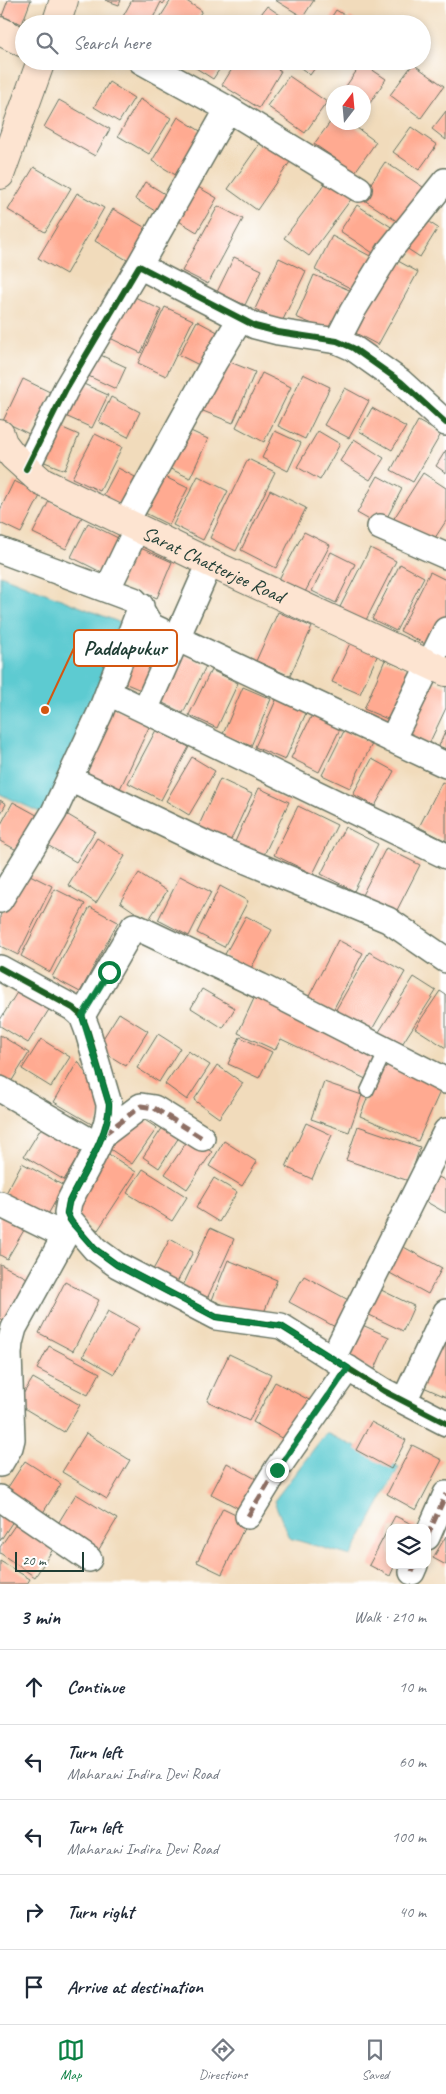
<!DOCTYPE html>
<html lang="en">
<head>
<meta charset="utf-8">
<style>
	body { margin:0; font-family:Caveat,sans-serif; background:#f6f6f7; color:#1f2937 }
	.controls { position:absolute; right:15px; bottom:15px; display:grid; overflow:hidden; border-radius:10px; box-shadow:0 2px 8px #0003 }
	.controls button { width:45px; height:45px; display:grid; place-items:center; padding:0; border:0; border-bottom:1px solid #e0e1e3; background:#fff; color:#1f2937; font:25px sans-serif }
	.compass { position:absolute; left:326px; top:85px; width:45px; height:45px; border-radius:50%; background:#fff; box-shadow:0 2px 8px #0003; rotate:16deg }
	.scale { position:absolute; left:15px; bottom:12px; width:69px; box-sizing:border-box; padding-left:5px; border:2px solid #1f3d34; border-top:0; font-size:14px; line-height:18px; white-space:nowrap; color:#1f3d34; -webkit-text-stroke:4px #fff; paint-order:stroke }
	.stop { position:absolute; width:15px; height:15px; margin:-11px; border:4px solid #0b8043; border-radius:50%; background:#fff }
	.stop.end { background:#0b8043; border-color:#fff; box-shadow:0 1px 5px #0008 }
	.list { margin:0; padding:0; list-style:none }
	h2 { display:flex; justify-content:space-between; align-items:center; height:65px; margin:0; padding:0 20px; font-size:21px }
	h2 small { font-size:16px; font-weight:400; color:#747a83 }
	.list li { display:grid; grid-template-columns:32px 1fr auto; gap:15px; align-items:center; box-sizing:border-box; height:75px; padding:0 20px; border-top:1px solid #e0e1e3 }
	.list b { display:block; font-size:19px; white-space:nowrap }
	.list p { margin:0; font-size:16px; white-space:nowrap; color:#747a83 }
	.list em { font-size:16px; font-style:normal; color:#747a83 }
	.icon { flex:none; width:28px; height:28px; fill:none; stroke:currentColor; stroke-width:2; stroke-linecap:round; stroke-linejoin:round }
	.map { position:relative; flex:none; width:446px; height:1584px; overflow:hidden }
	.search { position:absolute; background:#fff; box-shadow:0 2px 8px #0003; left:15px; right:15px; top:15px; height:55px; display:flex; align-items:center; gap:12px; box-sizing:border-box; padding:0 18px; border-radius:28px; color:#747a83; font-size:19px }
	.sheet { height:440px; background:#fff }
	nav { display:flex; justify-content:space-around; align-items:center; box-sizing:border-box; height:70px; border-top:1px solid #e0e1e3; background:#fff; font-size:14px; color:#747a83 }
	nav a { display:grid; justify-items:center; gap:2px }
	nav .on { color:#0b8043 }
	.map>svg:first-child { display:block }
</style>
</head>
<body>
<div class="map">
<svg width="446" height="1584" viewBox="0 0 446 1584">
	<rect width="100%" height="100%" fill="#fff"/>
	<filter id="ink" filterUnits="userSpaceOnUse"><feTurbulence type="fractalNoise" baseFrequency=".02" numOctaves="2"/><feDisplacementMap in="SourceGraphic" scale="10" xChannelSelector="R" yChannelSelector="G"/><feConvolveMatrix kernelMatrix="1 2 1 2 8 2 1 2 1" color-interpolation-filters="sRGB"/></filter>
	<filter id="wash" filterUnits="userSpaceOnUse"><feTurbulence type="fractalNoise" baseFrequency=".0096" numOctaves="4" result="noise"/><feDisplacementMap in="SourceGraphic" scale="20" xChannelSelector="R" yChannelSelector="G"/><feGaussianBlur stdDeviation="1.12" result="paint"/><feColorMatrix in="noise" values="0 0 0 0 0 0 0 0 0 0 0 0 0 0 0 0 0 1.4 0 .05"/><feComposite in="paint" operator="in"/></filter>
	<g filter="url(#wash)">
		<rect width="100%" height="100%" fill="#f1dbbb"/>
		<path fill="#5dcbd1" stroke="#3e8482" d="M0 575 126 625 46 815 0 794Z
			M326 1433 399 1467 351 1556 289 1538 274 1501Z"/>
		<g id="blocks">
			<path fill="#ffaa91" d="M8 0H31L22 24 2 16Z
				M105 0H121L119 5Z
				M132 0H166L163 4 161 2 150 24H128L121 20Z
				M171 0H185L202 11 193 24H156Z
				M275 0H314L303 17Z
				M267 6 293 24H254Z
				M336 10 346 16 343 20 347 22 350 17 360 24H327Z
				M185 61H225L213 79Z
				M237 61H264L281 71 259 108 222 85Z
				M292 61H320L310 75Z
				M362 63 386 79 366 109 364 108V92H342Z
				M413 64 444 86 421 118 390 95Z
				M289 76 327 102 305 133 267 106Z
				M109 82 134 98 119 122 94 107Z
				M140 99 171 118 149 154 118 136Z
				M59 100 110 129 95 156 44 127Z
				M446 111V140L432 129Z
				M178 117 205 134 179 177 152 161Z
				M334 117V122H349L376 142 355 172 314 144Z
				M411 127 437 145 419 170 393 152Z
				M263 139 292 159 257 210 228 189Z
				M385 162 429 191 406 227 361 198Z
				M34 167 71 188 45 232 8 210Z
				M331 176 355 194 309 256 284 238Z
				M145 182 170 197 160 214 135 199Z
				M191 183 217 198 197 232 172 217Z
				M77 193 104 208 66 274 38 258Z
				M357 205 396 230 379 257 340 231Z
				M218 206 243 219 208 284 182 271Z
				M113 209 151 231 132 263 95 241Z
				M418 215 438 228 420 257 400 244Z
				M332 236 374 258 356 291 315 270Z
				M389 256 418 272 378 345 348 329Z
				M234 257 262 270 245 305 217 292Z
				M279 258 306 271 282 322 255 309Z
				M314 275 354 292 336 334 296 317Z
				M131 295 161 310 141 353 110 338Z
				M165 307 193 320 166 376 138 363Z
				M197 321 225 336 207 369 179 355Z
				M92 351 126 367 116 389 82 373Z
				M225 360 255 372 233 423 203 411Z
				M262 373 291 387 264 442 236 427Z
				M303 374 330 387 305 439 278 426Z
				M23 379 52 393 31 435 3 421Z
				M77 381 108 395 92 428 61 414Z
				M345 388 369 401 349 438 324 425Z
				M111 397 140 412 128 437 99 422Z
				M372 408 406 427 392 450 359 431Z
				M418 421 441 434 413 482 391 470Z
				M56 425 79 435 65 470 42 461Z
				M182 427 208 439 190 478 164 466Z
				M275 431 301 443 288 471 262 458Z
				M318 431 340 444 320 480 297 467Z
				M95 434 122 447 100 491 72 478Z
				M354 439 384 458 370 480 340 461Z
				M446 450V473L436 466Z
				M248 459 275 472 236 551 210 538Z
				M118 468 139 479 125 507 103 496Z
				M423 473 446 488V521L429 547 391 523Z
				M159 474 188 488 169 525 141 511Z
				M198 476 228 491 203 540 173 525Z
				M378 476 402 489 382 527 357 513Z
				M14 481 41 494 21 533 0 523V510Z
				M270 490 306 508 276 568 241 550Z
				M49 501 82 517 66 549 33 533Z
				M88 523 128 543 111 577 71 557Z
				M304 532 330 545 304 594 278 581Z
				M136 546 172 562 157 598 120 583Z
				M370 548 396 561 365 622 339 609Z
				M331 552 355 564 336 603 312 591Z
				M400 564 424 577 396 631 372 619Z
				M430 572 446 580V618L431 647 400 631Z
				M278 612 312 627 290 676 256 661Z
				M137 637 167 650 148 693 117 680Z
				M352 639 379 652 360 694 332 682Z
				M178 652 206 666 183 713 155 699Z
				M385 660 413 672 392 721 364 709Z
				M211 670 238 683 217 728 189 715Z
				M427 679 446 687V708L429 744 403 732Z
				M243 687 271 699 251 746 223 734Z
				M277 698 307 711 285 760 255 747Z
				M112 707 150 725 118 793 80 774Z
				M312 715 340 729 319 772 291 758Z
				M156 730 189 747 161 800 128 783Z
				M446 730V749L439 746Z
				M344 731 372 744 350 788 322 775Z
				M192 757 215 771 189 815 166 801Z
				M372 759 394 771 375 806 353 794Z
				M220 779 252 794 227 848 195 834Z
				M442 782 446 784V841L419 827Z
				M259 788 289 802 263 857 234 844Z
				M0 800 6 804 0 815Z
				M13 802 44 819 24 854 0 841V826Z
				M298 806 337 825 313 874 274 855Z
				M63 812 95 831 76 862 44 843Z
				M345 827 378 844 354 891 321 874Z
				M97 838 125 856 96 903 68 885Z
				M386 848 420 865 394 916 360 899Z
				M22 871 52 886 18 955 0 946V916Z
				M139 873 167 891 148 921 120 902Z
				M180 876 211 892 189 936 158 920Z
				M220 886 248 901 224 947 197 933Z
				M55 889 85 904 50 972 21 956Z
				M90 907 118 922 80 992 52 977Z
				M246 916 272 930 250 970 224 956Z
				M338 940 363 953 332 1012 307 1000Z
				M369 952 405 972 366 1040 330 1020Z
				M414 977 436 991 399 1049 377 1035Z
				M19 989 50 1008 28 1043 0 1026V1020Z
				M202 989 235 1008 223 1028 191 1008Z
				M440 991 446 995V1048L415 1028Z
				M257 992 382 1050 368 1080 281 1039 275 1050 238 1033Z
				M119 1013 148 1031 126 1066 97 1048Z
				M158 1034 180 1048 159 1082 137 1068Z
				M0 1035 29 1053 8 1087 0 1082Z
				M240 1037 272 1052 259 1078 228 1064Z
				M41 1039 70 1057 51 1087 22 1069Z
				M188 1051 210 1065 187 1100 165 1084Z
				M78 1061 105 1104 95 1126 54 1102Z
				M383 1061 442 1087 418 1141 360 1116Z
				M217 1065 243 1083 219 1118 194 1100Z
				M324 1082 362 1095 349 1132 311 1119Z
				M134 1113 157 1128 132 1164 110 1149Z
				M167 1121 183 1131 159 1168 143 1157Z
				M306 1123 332 1135 312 1179 286 1167Z
				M43 1125 82 1150 64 1180 24 1156Z
				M358 1126 420 1147 409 1181 346 1160Z
				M190 1137 212 1152 187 1189 165 1174Z
				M224 1141 257 1162 242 1186 209 1166Z
				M107 1153 136 1172 98 1230 70 1212Z
				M22 1163 64 1186 46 1218 5 1195Z
				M143 1169 187 1197 172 1221 127 1193Z
				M430 1172 446 1181V1213L416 1196Z
				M214 1178 237 1192 219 1222 196 1208Z
				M0 1209 27 1225 7 1259 0 1255Z
				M210 1228 234 1239 206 1301 181 1290Z
				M170 1239 193 1252 173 1290 149 1277Z
				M400 1245 442 1268 428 1294 386 1271Z
				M228 1260 277 1280 261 1320 212 1300Z
				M0 1264 31 1280 8 1323 0 1318Z
				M304 1276 354 1303 339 1329 289 1302Z
				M65 1282 99 1300 73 1351 39 1333Z
				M375 1287 414 1306 403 1331 363 1312Z
				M108 1311 139 1328 114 1374 83 1356Z
				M446 1320V1397L419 1385Z
				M358 1323 389 1337 374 1371 342 1357Z
				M49 1346 100 1373 88 1395 37 1369Z
				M229 1354 271 1374 249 1421 207 1401Z
				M33 1378 80 1405 64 1432 17 1404Z
				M275 1382 315 1403 292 1444 253 1422Z
				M371 1422 406 1440 391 1469 356 1450Z
				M86 1433 130 1460 107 1499 62 1472Z
				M412 1445 442 1460 416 1510 387 1494Z
				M25 1461 61 1484 39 1519 3 1495Z
				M227 1463 256 1479 240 1509 211 1494Z
				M76 1494 117 1519 95 1556 54 1530Z
				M0 1508 15 1518 0 1541Z
				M223 1508 248 1520 222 1574 197 1562Z
				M395 1516 416 1526 415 1528H390V1565H395L390 1576 369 1565Z
				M20 1518 57 1543 35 1577 0 1553V1547Z
				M446 1536V1565L433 1558Z
				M0 1561 30 1579 27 1584H0Z"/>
		</g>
	</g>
	<g filter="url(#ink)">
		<use href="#blocks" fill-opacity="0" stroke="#687463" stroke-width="1"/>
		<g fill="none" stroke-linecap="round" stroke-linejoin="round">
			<g stroke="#687463" stroke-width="15">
				<path id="lane" d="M367 1091 386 1050"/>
			</g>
			<g stroke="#687463" stroke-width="28">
				<path id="street" d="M141 61 228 109 359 189
					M139 266 228 109
					M337 341 352 312 390 250 445 181
					M26 469 66 389 139 266 255 326 278 332 337 341 353 348 401 382 446 423
					M126 522 215 361 241 318
					M380 527 446 556
					M0 550 134 600C143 608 144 619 153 627L446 765
					M107 590 137 528
					M109 693 446 856
					M145 710 210 563
					M392 740 446 630
					M70 779 206 844 388 920 446 960
					M0 900 54 812 100 713 141 606
					M0 968 73 1008 82 1016 87 1029 109 1104C110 1133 82 1175 69 1202L67 1213 70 1220 95 1249 117 1265 216 1317 281 1326 384 1391 446 1423
					M82 1016 134 926 260 986 446 1081
					M0 1089 97 1145
					M104 1134 141 1106 154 1108 202 1138
					M0 1204 65 1236
					M333 1358 446 1131
					M404 1401 446 1312
					M0 1464 10 1447 12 1439 9 1354 10 1343 14 1328 72 1223
					M0 1498 89 1559
					M248 1516 277 1469 348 1368
					M427 1537 446 1494
					M412 1572 415 1565"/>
			</g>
			<g stroke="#687463" stroke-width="30">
				<g id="secondary">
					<path d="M56 24 64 0"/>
					<path d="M0 31 24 43"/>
					<path d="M0 175 41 61"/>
					<path id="s1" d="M0 434 3 443 13 456 42 482 210 563 446 672"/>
				</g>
			</g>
			<use href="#lane" stroke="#fff" stroke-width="12"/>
			<use href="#street" stroke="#fff" stroke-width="25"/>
			<use href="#secondary" stroke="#fde4d1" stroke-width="28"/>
			<path stroke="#8d6e63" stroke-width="5" stroke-dasharray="10 5" stroke-linecap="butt" d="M104 1134 141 1106 154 1108 202 1138
				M248 1516 277 1469 348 1368
				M427 1537 446 1494
				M412 1572 415 1565"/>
			<g stroke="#fff" stroke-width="9">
				<path id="cycleway" d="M26 469 66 389 139 266 255 326 278 332 337 341 353 348 401 382 446 423
					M0 968 73 1008 82 1016 87 1029 109 1104C110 1133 82 1175 69 1202L67 1213 70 1220 95 1249 117 1265 216 1317 281 1326 384 1391 446 1423"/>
			</g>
			<use href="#cycleway" stroke="#1b5e20" stroke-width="6"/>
		</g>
	</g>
	<g fill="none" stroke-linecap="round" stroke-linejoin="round" filter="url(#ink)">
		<path stroke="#0b8043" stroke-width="6" d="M109 972 82 1016 109 1104C110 1133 82 1175 69 1202L67 1213 72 1223 95 1249 117 1265 216 1317 281 1326 348 1368 277 1470"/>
	</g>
	<g text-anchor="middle" stroke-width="4" stroke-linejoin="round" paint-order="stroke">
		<g font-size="20" fill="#1f3d34" stroke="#fff">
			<text dy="7" stroke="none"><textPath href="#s1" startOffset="255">Sarat Chatterjee Road</textPath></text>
		</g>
	</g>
	<path fill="none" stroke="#d45610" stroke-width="2" d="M45 710L74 648"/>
	<circle fill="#d45610" stroke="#fff" stroke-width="2" cx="45" cy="710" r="5"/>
	<rect fill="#fff" stroke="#d45610" stroke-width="2" x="74" y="630" width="103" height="36" rx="5"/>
	<g font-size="21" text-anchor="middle" font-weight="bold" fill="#1f3d34">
		<text x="125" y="655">Paddapukur</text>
	</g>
</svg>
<div class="controls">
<button><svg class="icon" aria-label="layers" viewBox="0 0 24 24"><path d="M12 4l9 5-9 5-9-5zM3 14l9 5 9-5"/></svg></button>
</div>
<svg class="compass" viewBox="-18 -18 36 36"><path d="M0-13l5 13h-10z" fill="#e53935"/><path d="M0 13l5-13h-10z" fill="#747a83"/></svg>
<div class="scale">20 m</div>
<div class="stop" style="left:109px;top:972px"></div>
<div class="stop end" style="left:277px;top:1470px"></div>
<div class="search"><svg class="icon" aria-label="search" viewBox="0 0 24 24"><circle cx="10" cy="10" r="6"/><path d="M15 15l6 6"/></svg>Search here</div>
</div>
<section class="sheet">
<h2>3 min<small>Walk · 210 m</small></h2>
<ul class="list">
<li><svg class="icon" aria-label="ahead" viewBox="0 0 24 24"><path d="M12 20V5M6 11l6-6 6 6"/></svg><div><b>Continue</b></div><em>10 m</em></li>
<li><svg class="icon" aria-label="left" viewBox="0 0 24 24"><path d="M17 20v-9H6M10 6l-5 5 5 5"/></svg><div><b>Turn left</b><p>Maharani Indira Devi Road</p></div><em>60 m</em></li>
<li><svg class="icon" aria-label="left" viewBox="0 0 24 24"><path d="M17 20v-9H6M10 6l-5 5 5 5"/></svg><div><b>Turn left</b><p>Maharani Indira Devi Road</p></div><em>100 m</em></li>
<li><svg class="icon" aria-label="right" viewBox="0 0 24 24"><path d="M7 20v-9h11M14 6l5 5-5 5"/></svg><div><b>Turn right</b></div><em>40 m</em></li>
<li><svg class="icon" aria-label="arrive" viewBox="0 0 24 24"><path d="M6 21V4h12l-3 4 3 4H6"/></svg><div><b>Arrive at destination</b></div></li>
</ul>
</section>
<nav>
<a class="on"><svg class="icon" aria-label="map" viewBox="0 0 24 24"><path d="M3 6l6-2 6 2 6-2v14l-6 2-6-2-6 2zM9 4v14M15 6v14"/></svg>Map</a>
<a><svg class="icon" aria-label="directions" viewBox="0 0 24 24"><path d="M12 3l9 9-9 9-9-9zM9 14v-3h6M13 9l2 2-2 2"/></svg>Directions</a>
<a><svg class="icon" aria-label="saved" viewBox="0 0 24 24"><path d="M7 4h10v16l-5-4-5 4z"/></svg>Saved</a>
</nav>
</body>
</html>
